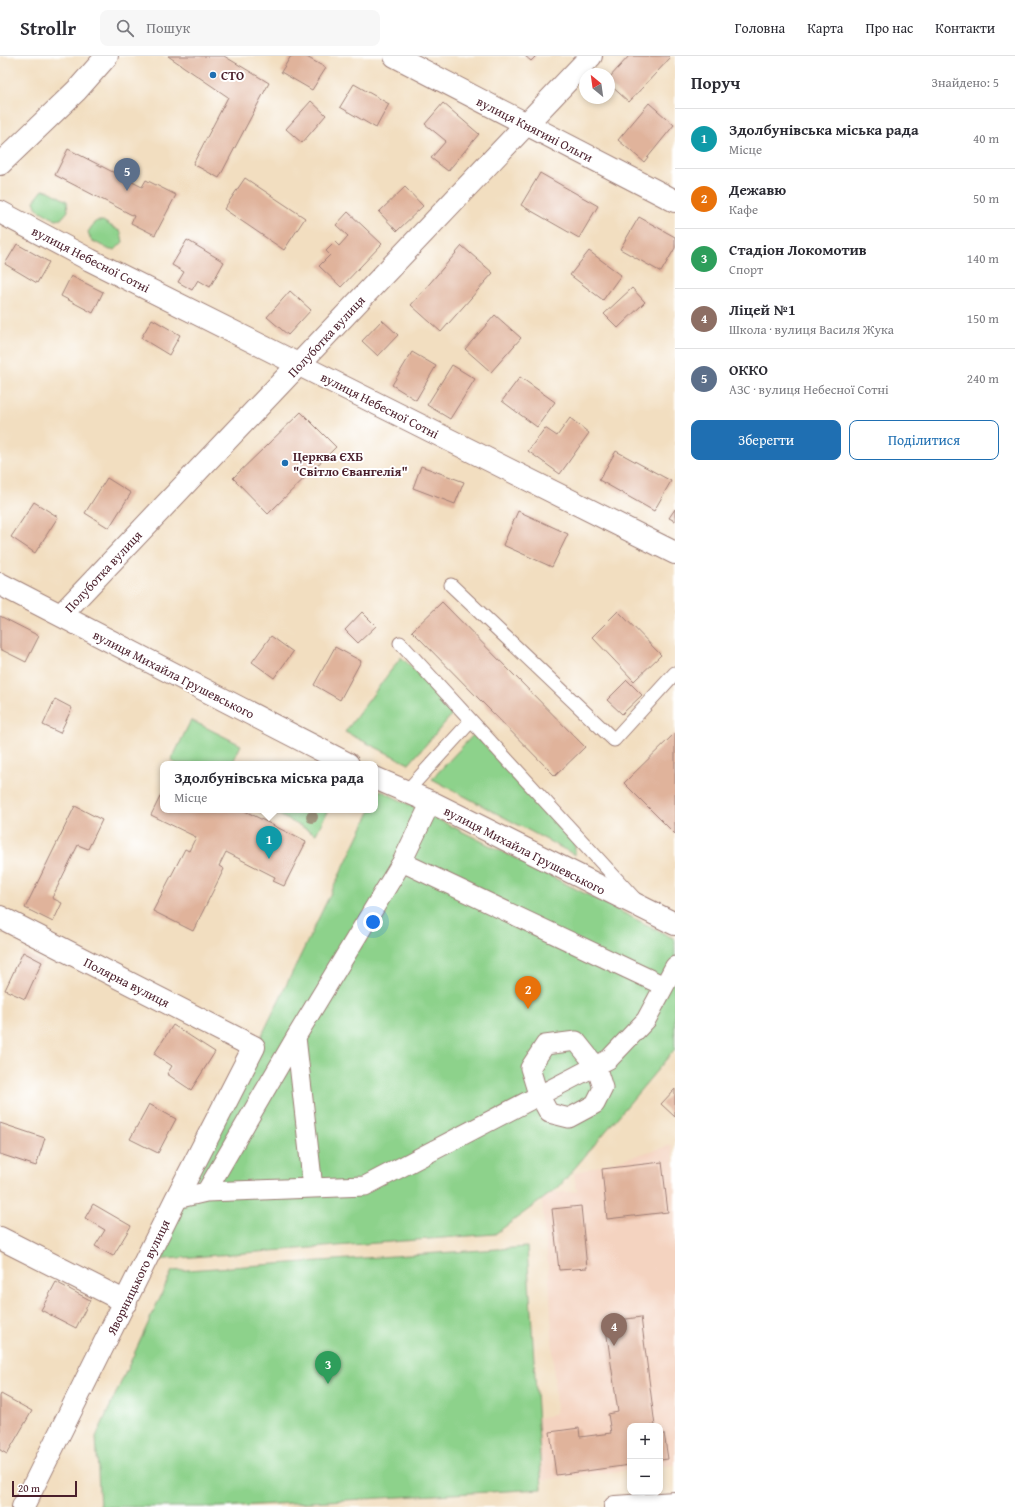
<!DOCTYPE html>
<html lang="uk">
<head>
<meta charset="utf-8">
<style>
	body { margin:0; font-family:"Gentium Book Plus",serif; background:#f7f7f7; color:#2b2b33 }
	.controls { position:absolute; right:12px; bottom:12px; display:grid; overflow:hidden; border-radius:8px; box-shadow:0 2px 6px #0003 }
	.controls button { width:36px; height:36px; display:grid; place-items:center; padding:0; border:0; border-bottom:1px solid #e1e1e2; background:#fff; color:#2b2b33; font:20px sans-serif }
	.compass { position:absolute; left:579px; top:12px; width:36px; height:36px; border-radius:50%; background:#fff; box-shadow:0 2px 6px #0003; rotate:331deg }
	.scale { position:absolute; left:12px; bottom:10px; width:65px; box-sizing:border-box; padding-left:4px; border:2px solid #4a1f2b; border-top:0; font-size:11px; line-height:14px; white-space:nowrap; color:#4a1f2b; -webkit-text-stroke:3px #fff; paint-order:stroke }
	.you { position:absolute; left:373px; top:866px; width:14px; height:14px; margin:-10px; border:3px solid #fff; border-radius:50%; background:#1a73e8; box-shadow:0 0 0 6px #1a73e833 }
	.badge { display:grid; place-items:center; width:26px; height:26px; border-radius:50%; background:#1f6fb2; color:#fff; font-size:13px; font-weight:700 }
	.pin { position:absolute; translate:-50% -33px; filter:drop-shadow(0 1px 2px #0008) }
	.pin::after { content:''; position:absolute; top:21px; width:14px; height:12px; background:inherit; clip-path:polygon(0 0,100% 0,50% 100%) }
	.popup { position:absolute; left:160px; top:705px; width:218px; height:52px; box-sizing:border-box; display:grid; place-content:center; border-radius:8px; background:#fff; filter:drop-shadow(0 1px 3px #0005); font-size:13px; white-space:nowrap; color:#7c7c81 }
	.popup b { font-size:15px; color:#2b2b33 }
	.popup::after { content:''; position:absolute; left:50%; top:100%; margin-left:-8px; border:8px solid transparent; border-top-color:#fff }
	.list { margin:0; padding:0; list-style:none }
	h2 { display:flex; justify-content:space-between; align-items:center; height:52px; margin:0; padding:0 16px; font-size:17px }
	h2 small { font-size:13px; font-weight:400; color:#7c7c81 }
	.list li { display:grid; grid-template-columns:26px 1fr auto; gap:12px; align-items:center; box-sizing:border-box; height:60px; padding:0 16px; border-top:1px solid #e1e1e2 }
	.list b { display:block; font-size:15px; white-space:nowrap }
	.list p { margin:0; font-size:13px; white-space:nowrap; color:#7c7c81 }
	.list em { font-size:13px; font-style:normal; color:#7c7c81 }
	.actions { display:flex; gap:8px; padding:12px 16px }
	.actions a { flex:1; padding:9px 0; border:1px solid #1f6fb2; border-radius:8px; text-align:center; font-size:14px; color:#1f6fb2 }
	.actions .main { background:#1f6fb2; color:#fff }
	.icon { flex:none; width:22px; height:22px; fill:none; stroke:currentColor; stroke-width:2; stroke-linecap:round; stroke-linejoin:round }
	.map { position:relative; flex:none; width:675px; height:1451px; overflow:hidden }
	header { display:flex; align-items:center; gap:24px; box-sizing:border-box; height:56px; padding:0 20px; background:#fff; border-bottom:1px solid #e1e1e2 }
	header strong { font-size:19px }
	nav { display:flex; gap:22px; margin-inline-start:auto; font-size:14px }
	.search { width:280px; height:36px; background:#f7f7f7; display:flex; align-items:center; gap:10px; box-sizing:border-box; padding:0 14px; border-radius:8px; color:#7c7c81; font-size:15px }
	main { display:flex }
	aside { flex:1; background:#fff }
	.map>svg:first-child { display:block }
</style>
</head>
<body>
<header>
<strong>Strollr</strong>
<div class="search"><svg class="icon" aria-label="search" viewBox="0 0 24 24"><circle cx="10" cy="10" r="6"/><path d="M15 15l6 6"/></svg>Пошук</div>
<nav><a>Головна</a><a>Карта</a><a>Про нас</a><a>Контакти</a></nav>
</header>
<main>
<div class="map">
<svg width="675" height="1451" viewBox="0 0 675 1451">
	<rect width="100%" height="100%" fill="#fff"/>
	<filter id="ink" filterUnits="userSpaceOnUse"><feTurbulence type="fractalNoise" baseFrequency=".025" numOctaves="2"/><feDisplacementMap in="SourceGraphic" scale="8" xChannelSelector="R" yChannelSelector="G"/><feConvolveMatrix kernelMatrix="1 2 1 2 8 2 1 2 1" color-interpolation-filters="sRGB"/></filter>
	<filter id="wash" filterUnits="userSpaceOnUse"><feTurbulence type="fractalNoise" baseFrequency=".012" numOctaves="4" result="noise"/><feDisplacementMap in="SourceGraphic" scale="16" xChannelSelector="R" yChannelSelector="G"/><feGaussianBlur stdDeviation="0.9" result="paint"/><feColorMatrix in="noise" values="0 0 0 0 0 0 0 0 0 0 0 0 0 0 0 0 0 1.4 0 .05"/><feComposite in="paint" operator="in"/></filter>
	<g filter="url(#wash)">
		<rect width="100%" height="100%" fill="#f2dec0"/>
		<path fill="#f4d3c0" d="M672 1089 675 1114V1409L660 1410V1370H630V1414L539 1424 534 1363 556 1358 549 1221 541 1138 577 1135 574 1117Z"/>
		<path fill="#8dd28b" stroke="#6c785b" d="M43 134 49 135 67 145 68 155 61 163 56 164 37 153 34 145Z
			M97 165H103L121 176 123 186 115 194H110L91 184 88 176 94 167Z
			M401 601 456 654 409 708 345 676Z
			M191 664 241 689 232 708H177L171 705Z
			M474 678 575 786V799L432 723Z
			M380 734 675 883V993L558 1132 495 1178 153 1204 371 754H375V745Z
			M269 754H328L316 778Z
			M527 1191 542 1433 221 1451H100L96 1381 172 1215Z"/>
		<g id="blocks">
			<path fill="#e0b39b" d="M168 0H224L269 27 219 122 193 108 228 41Z
				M291 0H305L326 12 312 34 281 16Z
				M525 0H536L531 5Z
				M629 0H668L670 2 629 46 609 28V22Z
				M354 28 389 48 376 72 340 51Z
				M311 45 326 59 302 87 286 73Z
				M443 47 479 78 448 115 431 102 446 85 425 68Z
				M649 47 674 69 644 106 618 84Z
				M68 93 142 131 146 124 176 139 155 179 131 167 134 160 55 119Z
				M540 117 598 150 579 182 521 149Z
				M245 122 305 162 284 194 224 153Z
				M405 131 423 150 397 175 379 156Z
				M348 156 382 188 341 231 319 210 330 199 326 195 335 186 339 190 348 180 336 169Z
				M639 161 675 181V192L661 216 620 193Z
				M187 184 224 206 210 231 198 224 192 234 178 226 184 216 172 209Z
				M17 188 49 206 37 227 5 208Z
				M462 190 493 217 441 276 411 249Z
				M589 195 621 219 603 244 570 219Z
				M71 220 103 236 93 257 61 240Z
				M632 232 645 246 618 272 604 258Z
				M290 235 311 254 288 279 267 261Z
				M495 259 521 282 491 316 465 293Z
				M152 263 180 279 169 299 141 282Z
				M382 264 398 279 378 300 362 285Z
				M412 296 436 310 416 344 392 329Z
				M452 309 475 323 450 363 427 349Z
				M520 321 555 346 537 371 502 345Z
				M301 356 336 391 268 458 233 422Z
				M570 362 589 377 560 418 528 395 545 372 557 380Z
				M616 395 671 425 654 455 599 424Z
				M421 410 464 426 455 448 413 432Z
				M107 422 131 437 109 472 85 457Z
				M34 446 58 461 35 497 11 481Z
				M675 453V465L669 462Z
				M518 455 568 478 552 511 503 489Z
				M442 546 585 691 555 720 412 575Z
				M618 555 661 599 634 625 592 581Z
				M362 556 376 570 358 587 345 574Z
				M0 560 39 580 26 606 0 593Z
				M271 580 293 596 274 622 252 606Z
				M335 591 361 605 340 644 314 629Z
				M627 624 642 639 622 658 607 644Z
				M55 643 72 652 60 677 43 669Z
				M675 677V778L624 727Z
				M163 735V754H243L306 786 284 830 273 825 275 821 226 796 219 810 224 813 193 875 153 855 185 793 189 795 196 781 151 759Z
				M75 750 102 764 88 793 78 789 52 842 62 847 53 866 25 852Z
				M23 896 42 906 25 943 5 934Z
				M173 969 215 996 191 1034 167 1018 172 1010 154 998Z
				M675 1033V1061L661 1048Z
				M149 1048 176 1063 158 1097 130 1083Z
				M0 1067 45 1082 36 1110 0 1098Z
				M662 1106 668 1156 607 1163 602 1113Z
				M93 1148 131 1170 113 1200 95 1190 105 1174 85 1162Z
				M581 1150 587 1212 559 1214 552 1153Z
				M56 1226 90 1244 76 1272 41 1254Z
				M641 1261 655 1370H630V1409L556 1419 550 1376 579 1372 580 1381 611 1377 608 1358 618 1356 605 1266Z
				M1 1338 32 1355 7 1398 0 1394V1340Z
				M664 1377 668 1403 660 1404V1378Z"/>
		</g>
	</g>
	<g filter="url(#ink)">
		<use href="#blocks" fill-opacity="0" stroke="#9e7e76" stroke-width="1"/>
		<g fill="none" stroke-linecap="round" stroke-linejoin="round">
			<g stroke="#9e7e76" stroke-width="15">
				<path id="service" d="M451 529 614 684 675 617
					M400 587 634 842
					M406 736 471 665"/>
			</g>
			<g stroke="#9e7e76" stroke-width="21">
				<path id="pedestrian" d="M402 806 664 930
					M296 981 313 1132
					M576 985 596 1010 603 1032 595 1048 569 1062 549 1057 537 1035 530 1012 545 989Z
					M206 1136 296 981 402 806 431 746
					M176 1143 206 1136 365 1130 609 1003 646 964 675 910"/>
			</g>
			<g stroke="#9e7e76" stroke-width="24">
				<path id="minor" d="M395 0 675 145
					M0 156 90 204 675 497
					M0 528 348 708
					M61 559 591 0
					M375 722 431 746 675 868
					M0 861 254 991 176 1143 23 1451
					M0 1182 126 1246
					M615 1451 675 1447"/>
			</g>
			<g stroke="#9e7e76" stroke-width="24">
				<path id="secondary" d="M0 108 77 34 107 0"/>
			</g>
			<use href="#service" stroke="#fff" stroke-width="13"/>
			<use href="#pedestrian" stroke="#fff" stroke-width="19"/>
			<use href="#minor" stroke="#fff" stroke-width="22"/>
			<use href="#secondary" stroke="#fff" stroke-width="22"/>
		</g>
		<circle fill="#a29881" cx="312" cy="761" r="6"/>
	</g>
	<g fill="#1f6fb2" stroke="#fff" stroke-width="1.5">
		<circle cx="213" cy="19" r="4"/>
		<circle cx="285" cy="407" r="4"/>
	</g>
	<g text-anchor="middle" stroke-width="4" stroke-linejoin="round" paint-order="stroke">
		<g font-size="13" font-weight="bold" fill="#4a1f2b" stroke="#fff" text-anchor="start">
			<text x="221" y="24">СТО</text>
			<text x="293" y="405">Церква ЄХБ<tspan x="293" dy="15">"Світло Євангелія"</tspan></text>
		</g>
		<g font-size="13" fill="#4a1f2b" stroke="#fff">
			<text transform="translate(535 73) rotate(27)" y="5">вулиця Княгині Ольги</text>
			<text transform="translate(91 203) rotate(27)" y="5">вулиця Небесної Сотні</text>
			<text transform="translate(326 280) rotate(-47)" y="5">Полуботка вулиця</text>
			<text transform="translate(380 349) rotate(27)" y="5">вулиця Небесної Сотні</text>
			<text transform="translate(103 515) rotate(-47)" y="5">Полуботка вулиця</text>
			<text transform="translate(174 618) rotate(27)" y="5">вулиця Михайла Грушевського</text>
			<text transform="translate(525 794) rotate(27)" y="5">вулиця Михайла Грушевського</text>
			<text transform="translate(127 926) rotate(27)" y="5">Полярна вулиця</text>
			<text transform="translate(138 1221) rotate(-64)" y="5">Яворницького вулиця</text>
		</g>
	</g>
</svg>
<div class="controls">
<button>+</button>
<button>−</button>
</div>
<svg class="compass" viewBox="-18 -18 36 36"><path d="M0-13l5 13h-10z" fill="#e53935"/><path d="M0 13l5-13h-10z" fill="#7c7c81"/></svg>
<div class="scale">20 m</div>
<div class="you"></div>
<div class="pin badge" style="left:269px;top:803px;background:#0f9aa8">1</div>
<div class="popup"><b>Здолбунівська міська рада</b>Місце</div>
<div class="pin badge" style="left:528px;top:953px;background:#e8710a">2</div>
<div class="pin badge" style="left:328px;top:1328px;background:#2e9e5b">3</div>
<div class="pin badge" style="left:614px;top:1290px;background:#8d6e63">4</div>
<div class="pin badge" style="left:127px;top:135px;background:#5c6f8a">5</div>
</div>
<aside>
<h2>Поруч<small>Знайдено: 5</small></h2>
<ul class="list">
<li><span class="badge" style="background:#0f9aa8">1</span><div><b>Здолбунівська міська рада</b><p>Місце</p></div><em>40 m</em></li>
<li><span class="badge" style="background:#e8710a">2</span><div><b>Дежавю</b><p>Кафе</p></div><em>50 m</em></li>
<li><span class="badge" style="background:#2e9e5b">3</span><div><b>Стадіон Локомотив</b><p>Спорт</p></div><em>140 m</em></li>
<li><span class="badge" style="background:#8d6e63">4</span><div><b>Ліцей №1</b><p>Школа · вулиця Василя Жука</p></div><em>150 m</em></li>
<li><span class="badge" style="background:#5c6f8a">5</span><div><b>ОККО</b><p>АЗС · вулиця Небесної Сотні</p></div><em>240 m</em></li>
</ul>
<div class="actions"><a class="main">Зберегти</a><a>Поділитися</a></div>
</aside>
</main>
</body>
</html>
